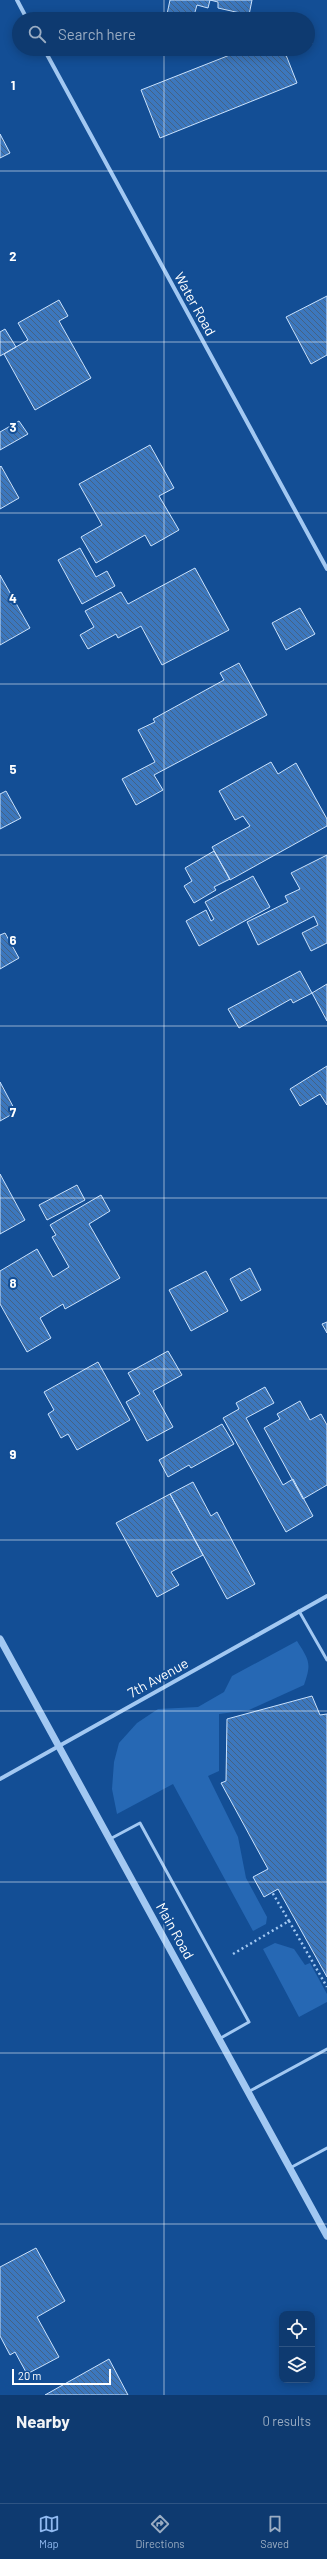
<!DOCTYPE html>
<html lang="en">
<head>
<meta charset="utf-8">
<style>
	body { margin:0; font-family:Barlow,sans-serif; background:#1c4578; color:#f1f3f6 }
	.controls { position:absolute; right:12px; bottom:12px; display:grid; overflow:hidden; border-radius:8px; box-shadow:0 2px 10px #0003 }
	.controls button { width:36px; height:36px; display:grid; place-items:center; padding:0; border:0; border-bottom:1px solid #2e5483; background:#0e3a70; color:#f1f3f6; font:20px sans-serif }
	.scale { position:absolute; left:12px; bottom:10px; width:99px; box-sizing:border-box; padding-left:4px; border:2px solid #fff; border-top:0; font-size:11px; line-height:14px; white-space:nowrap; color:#fff; -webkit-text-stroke:3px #134e95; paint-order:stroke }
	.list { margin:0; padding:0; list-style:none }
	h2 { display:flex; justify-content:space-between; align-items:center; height:52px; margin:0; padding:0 16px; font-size:17px }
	h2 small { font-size:13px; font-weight:400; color:#9badc3 }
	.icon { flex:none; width:22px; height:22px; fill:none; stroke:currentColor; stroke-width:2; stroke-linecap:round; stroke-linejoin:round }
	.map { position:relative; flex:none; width:327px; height:2395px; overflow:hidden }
	.search { position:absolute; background:#0e3a70; box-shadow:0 2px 10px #0003; left:12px; right:12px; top:12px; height:44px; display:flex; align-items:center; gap:10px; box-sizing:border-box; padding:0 14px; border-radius:22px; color:#9badc3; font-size:15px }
	.sheet { height:108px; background:#0e3a70 }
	nav { display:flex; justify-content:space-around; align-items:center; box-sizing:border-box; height:56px; border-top:1px solid #2e5483; background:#0e3a70; font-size:11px; color:#9badc3 }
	nav a { display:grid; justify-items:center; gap:2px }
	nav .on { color:#90b9f0 }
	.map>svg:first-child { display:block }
</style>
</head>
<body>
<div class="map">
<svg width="327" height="2395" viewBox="0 0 327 2395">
	<defs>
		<pattern id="building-back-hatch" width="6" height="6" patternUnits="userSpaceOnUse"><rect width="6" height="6" fill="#3c77bd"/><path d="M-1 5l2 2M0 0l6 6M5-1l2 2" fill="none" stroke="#446284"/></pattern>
	</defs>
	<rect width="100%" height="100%" fill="#134e95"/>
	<path fill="#2668b4" d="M297 1641C309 1660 312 1663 304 1685L249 1710 219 1714V1771L208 1776 238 1837 246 1878 267 1917 266 1924 253 1931 173 1784 117 1814 112 1789 114 1762 119 1743 137 1723 158 1709 198 1707 224 1692 232 1676Z
		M275 1943 294 1949 305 1965 310 1963 327 1994V2002L299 2017 263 1949Z"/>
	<path fill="url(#building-back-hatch)" stroke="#cae2fd" d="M170 0H252L249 15 218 8V2L210 0 208 8 197 5 193 19H166Z
		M308 35 312 44 308 46Z
		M245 49H300L286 55 297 83 160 138 141 90Z
		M0 134 10 153 0 158Z
		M327 296V355L311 364 286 317Z
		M59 300 68 316 59 321 91 378 35 410 4 354 28 340 18 323Z
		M5 329 16 347 0 356V332Z
		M19 421 28 434 0 450V432Z
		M150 445 174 488 159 496 179 530 151 546 145 535 96 563 81 537 102 525 79 484Z
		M1 466 19 498 0 509V467Z
		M80 548 96 577 107 571 115 586 82 604 58 560Z
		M195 568 229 630 162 665 141 626 118 638 116 634 88 649 80 635 94 627 85 611 121 592 128 604Z
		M0 575 30 628 0 645Z
		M300 608 315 634 286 650 272 623Z
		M239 663 267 715 154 775 163 790 136 805 122 779 155 762 138 730 155 722 153 719 224 680 220 673Z
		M271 762 278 774 296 763 327 819V826L230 880 212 847 250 826 243 816 235 820 219 791Z
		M6 791 21 818 0 829V794Z
		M214 851 230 879 214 887 216 890 194 903 184 886 192 881 185 868Z
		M327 855V943L311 951 302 933 318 925 314 916 258 945 247 922 288 902 285 896 300 889 291 873Z
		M253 876 270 907 199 946 186 921 206 910 211 921 214 919 205 902Z
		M5 933 19 958 0 969V935Z
		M300 971 312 993 293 1003 291 999 239 1028 228 1009Z
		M327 984V1021L312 993Z
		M327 1066V1105L320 1094 300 1106 290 1089Z
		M0 1082 16 1112 0 1121Z
		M0 1174 25 1220 0 1234Z
		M77 1185 85 1200 47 1220 39 1205Z
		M101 1195 110 1211 89 1224 120 1278 65 1309 63 1304 40 1318 51 1338 27 1352 0 1304V1271L37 1249 53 1277 69 1267 52 1237 56 1235 50 1225Z
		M250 1268 261 1290 241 1301 230 1279Z
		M206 1271 228 1311 191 1331 169 1290Z
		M327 1322V1333L322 1324Z
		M168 1351 182 1375 153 1391 173 1427 147 1441 126 1402 140 1394 128 1373Z
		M98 1362 130 1420 77 1450 68 1434 61 1438 48 1414 54 1410 44 1392Z
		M265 1387 274 1403 246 1418 283 1485 293 1479 313 1516 286 1532 223 1418 239 1409 236 1403Z
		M300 1401 310 1420 321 1414 327 1425V1485L303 1499 264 1428 280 1419 277 1414Z
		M222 1424 234 1444 191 1468 189 1465 168 1477 159 1460Z
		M193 1482 211 1516 217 1512 255 1584 227 1599 170 1494Z
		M170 1494 203 1555 171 1572 179 1585 157 1597 116 1523Z
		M312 1696 320 1715 327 1714V1977L278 1889 264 1897 253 1877 268 1869 221 1783 226 1781 227 1719Z
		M36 2248 65 2301 37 2317 59 2357 27 2374 15 2352 10 2355 0 2336V2267Z
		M109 2359 128 2395H45Z"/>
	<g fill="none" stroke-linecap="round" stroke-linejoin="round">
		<path stroke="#a2c8f2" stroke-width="2.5" stroke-dasharray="2 3" stroke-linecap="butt" d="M289 1921 327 1987
			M233 1954 289 1921 272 1892"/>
		<path stroke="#a2c8f2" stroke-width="3" d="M299 1611 327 1660
			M110 1839 140 1823 249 2022 219 2039
			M248 2092 327 2049
			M290 2168 327 2148"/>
		<path stroke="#a2c8f2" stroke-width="4" d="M17 0 27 19
			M44 49 327 569
			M0 1779 327 1596"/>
		<path stroke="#a2c8f2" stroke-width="7" d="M0 1639 327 2236"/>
	</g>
	<path fill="none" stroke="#fff" stroke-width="1" stroke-opacity="0.55" d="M164 0V19M164 49V2395M0 171H327M0 342H327M0 513H327M0 684H327M0 855H327M0 1026H327M0 1198H327M0 1369H327M0 1540H327M0 1711H327M0 1882H327M0 2053H327M0 2224H327"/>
	<g text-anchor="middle" stroke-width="4" stroke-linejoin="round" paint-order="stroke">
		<g font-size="14" fill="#fff" stroke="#134e95">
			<text transform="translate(195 304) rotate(61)" y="5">Water Road</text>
			<text transform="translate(158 1678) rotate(-29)" y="5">7th Avenue</text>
			<text transform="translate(175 1931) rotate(61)" y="5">Main Road</text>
		</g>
	</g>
	<g font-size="13" text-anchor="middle" font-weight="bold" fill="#fff" stroke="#134e95" stroke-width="4" stroke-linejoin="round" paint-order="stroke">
		<text x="13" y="90">1</text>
		<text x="13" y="261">2</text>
		<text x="13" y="432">3</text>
		<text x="13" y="603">4</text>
		<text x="13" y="774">5</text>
		<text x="13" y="945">6</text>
		<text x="13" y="1117">7</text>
		<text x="13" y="1288">8</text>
		<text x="13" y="1459">9</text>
	</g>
</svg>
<div class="controls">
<button><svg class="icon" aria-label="locate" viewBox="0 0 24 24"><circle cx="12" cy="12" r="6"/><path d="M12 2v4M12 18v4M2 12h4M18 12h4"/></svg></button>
<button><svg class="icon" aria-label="layers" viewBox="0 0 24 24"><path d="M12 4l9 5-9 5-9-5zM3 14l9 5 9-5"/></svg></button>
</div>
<div class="scale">20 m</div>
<div class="search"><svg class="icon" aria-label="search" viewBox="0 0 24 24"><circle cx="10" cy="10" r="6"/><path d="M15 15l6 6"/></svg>Search here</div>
</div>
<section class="sheet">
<h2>Nearby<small>0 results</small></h2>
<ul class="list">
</ul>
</section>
<nav>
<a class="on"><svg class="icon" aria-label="map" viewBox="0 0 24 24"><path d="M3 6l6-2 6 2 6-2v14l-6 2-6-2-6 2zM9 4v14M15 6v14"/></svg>Map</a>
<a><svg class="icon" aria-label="directions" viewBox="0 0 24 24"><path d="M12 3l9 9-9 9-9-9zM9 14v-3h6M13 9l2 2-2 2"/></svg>Directions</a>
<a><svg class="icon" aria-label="saved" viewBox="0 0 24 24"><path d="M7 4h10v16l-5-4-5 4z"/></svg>Saved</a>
</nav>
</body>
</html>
